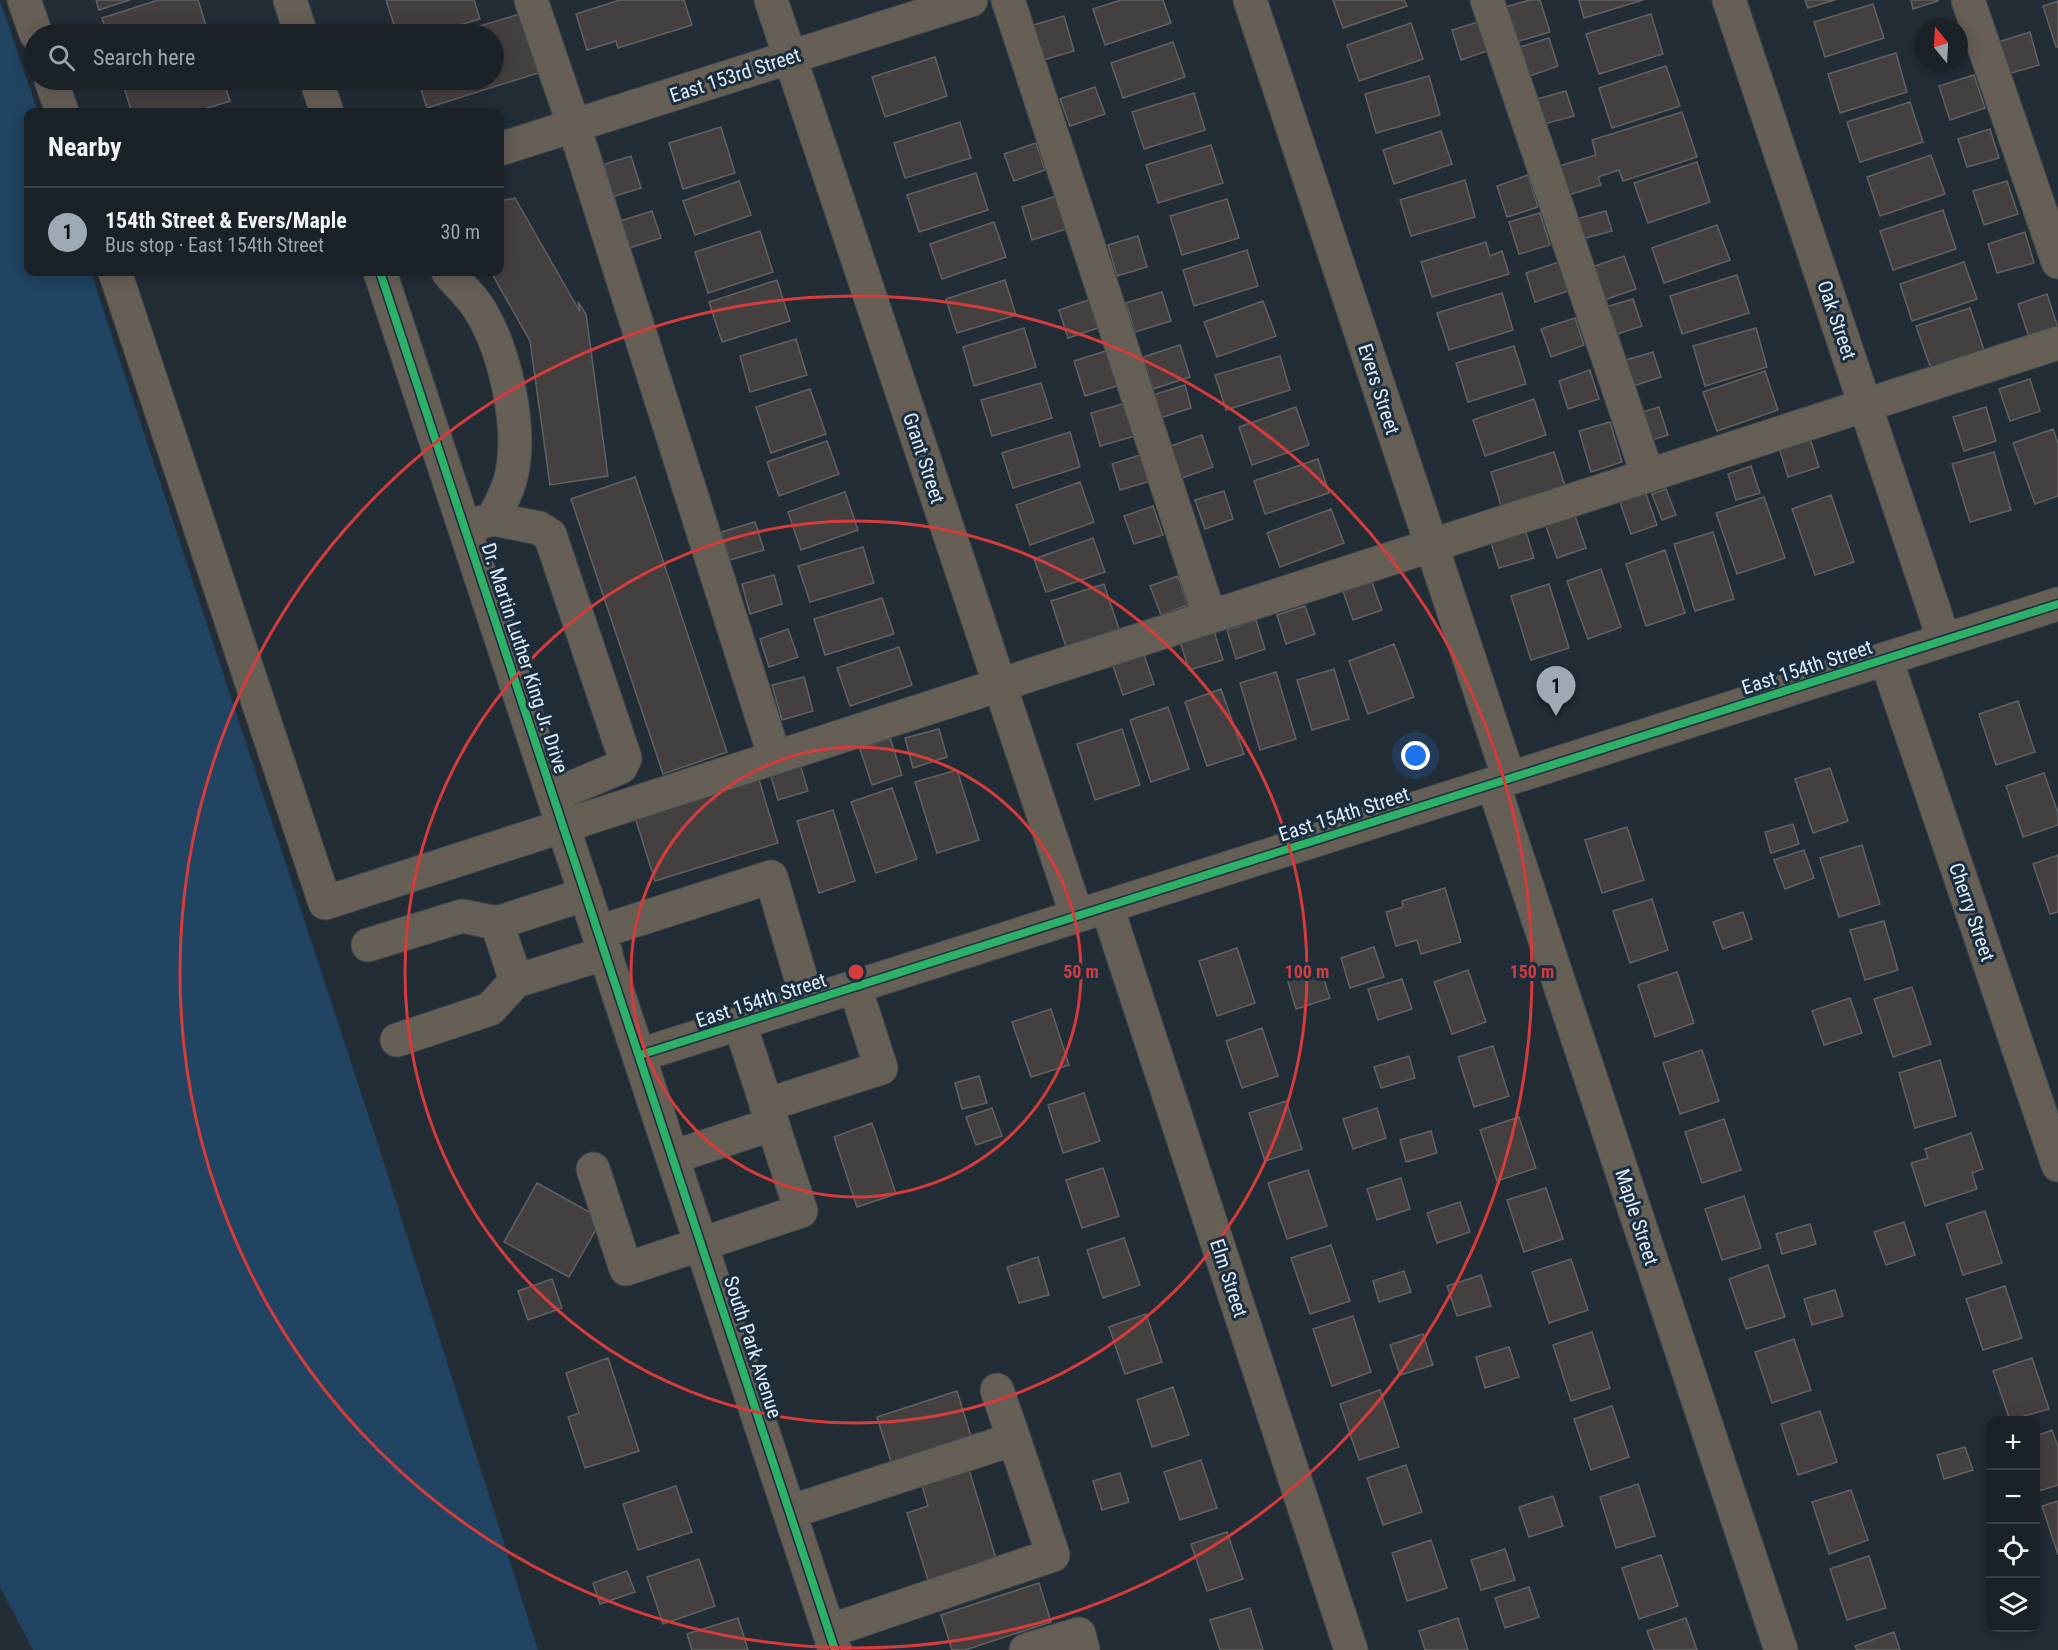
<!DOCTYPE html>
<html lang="en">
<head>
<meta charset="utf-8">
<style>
	body { margin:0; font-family:"Roboto Condensed",sans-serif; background:#232a30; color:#f1f3f6 }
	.controls { position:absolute; right:18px; bottom:18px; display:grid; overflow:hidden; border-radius:12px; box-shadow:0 3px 15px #0003 }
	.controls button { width:54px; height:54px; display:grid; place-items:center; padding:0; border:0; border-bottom:2px solid #383f45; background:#1a2228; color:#f1f3f6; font:30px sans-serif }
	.compass { position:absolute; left:1914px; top:18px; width:54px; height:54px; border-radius:50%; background:#1a2228; box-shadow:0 3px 15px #0003; rotate:342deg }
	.you { position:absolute; left:1416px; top:756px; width:21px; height:21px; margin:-15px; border:4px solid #fff; border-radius:50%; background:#1a73e8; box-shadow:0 0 0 9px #1a73e833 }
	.badge { display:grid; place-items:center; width:39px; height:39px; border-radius:50%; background:#9ea9b3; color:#111; font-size:20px; font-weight:700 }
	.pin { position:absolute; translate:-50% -50px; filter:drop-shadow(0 2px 3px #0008) }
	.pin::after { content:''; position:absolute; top:32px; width:21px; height:18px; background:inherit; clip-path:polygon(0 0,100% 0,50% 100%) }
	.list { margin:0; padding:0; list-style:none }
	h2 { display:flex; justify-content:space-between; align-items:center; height:78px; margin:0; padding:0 24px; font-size:26px }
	h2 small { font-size:20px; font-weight:400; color:#9fa4a8 }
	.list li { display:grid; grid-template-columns:39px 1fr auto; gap:18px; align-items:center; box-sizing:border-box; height:90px; padding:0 24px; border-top:2px solid #383f45 }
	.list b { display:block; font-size:22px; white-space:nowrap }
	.list p { margin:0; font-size:20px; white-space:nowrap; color:#9fa4a8 }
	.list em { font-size:20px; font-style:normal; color:#9fa4a8 }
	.icon { flex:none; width:33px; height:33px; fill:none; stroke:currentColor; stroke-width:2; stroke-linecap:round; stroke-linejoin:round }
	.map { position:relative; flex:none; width:2058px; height:1650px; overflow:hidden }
	.search { position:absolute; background:#1a2228; box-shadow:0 3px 15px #0003; left:24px; top:24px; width:480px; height:66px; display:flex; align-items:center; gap:15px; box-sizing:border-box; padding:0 21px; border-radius:33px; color:#9fa4a8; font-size:22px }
	.panel { position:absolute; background:#1a2228; box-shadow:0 3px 15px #0003; left:24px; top:108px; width:480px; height:168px; border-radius:12px }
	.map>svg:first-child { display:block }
</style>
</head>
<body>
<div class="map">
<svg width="2058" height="1650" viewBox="0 0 2058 1650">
	<rect width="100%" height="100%" fill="#232d36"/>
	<path fill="#204462" d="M0 0 38 112H28V272H91L377 1141 538 1650H33L0 1587Z"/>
	<path fill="#454040" stroke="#626163" stroke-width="1.5" d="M96 0H130L99 10Z
		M158 0H198L208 32 201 34H107L102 18Z
		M386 0H474L480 19 430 34H397Z
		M620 0H684L692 25 618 48 616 41 587 50 576 14Z
		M1121 0H1163L1171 23 1105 45 1093 9Z
		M1333 0H1404L1407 6 1343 28Z
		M1530 0H1540L1550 32 1516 42 1505 7Z
		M1579 0H1643L1584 18Z
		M1805 0H1835L1808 8Z
		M1911 0H1938V1L1913 9Z
		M2058 1V47H2056L2043 6Z
		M1873 4 1884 38 1825 57 1814 22Z
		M520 14 538 73 427 108 418 80H494V34H453Z
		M1651 14 1663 54 1599 74 1586 34Z
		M1064 16 1074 51 1040 61 1030 26Z
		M1478 22 1487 51 1461 60 1452 30Z
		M1411 23 1423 59 1359 81 1347 45Z
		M2030 32 2039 65 2004 75 1995 43Z
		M1549 38 1558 66 1530 76 1520 47Z
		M1173 42 1185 77 1123 98 1111 63Z
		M1896 53 1907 92 1840 113 1828 74Z
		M935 57 947 96 885 117 872 77Z
		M1666 66 1680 106 1612 128 1599 88Z
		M1974 75 1985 108 1950 120 1939 86Z
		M1429 76 1440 115 1376 133 1365 94Z
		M150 80H223L230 101 195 112H132L124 88Z
		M1095 87 1105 114 1070 126 1060 99Z
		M1566 91 1574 116 1544 124 1537 99Z
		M1194 93 1205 130 1144 149 1132 112Z
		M1910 102 1923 142 1860 162 1847 122Z
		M1682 112 1697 157 1623 181 1619 170 1598 177 1601 185 1568 195 1559 166 1596 155 1592 140Z
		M960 122 971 158 905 178 894 143Z
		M721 127 735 173 683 189 669 143Z
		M1990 129 1999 158 1967 167 1958 139Z
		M1441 131 1452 164 1394 184 1383 150Z
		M1036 143 1045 170 1014 181 1004 154Z
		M1211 145 1223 183 1158 203 1146 165Z
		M1931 155 1945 194 1880 216 1867 177Z
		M631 156 641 188 612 197 602 165Z
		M1697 162 1710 202 1648 223 1634 183Z
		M976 173 988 210 919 232 907 195Z
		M1528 175 1538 207 1507 217 1497 186Z
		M1465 180 1475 217 1411 236 1400 200Z
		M739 181 751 215 695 235 683 201Z
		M2007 181 2018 214 1984 225 1973 191Z
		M1056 196 1066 229 1032 240 1022 207Z
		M515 198 580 312 578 302 586 314 608 476 550 485 530 341 491 272H500V201Z
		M1227 199 1239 238 1182 255 1170 216Z
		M1943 210 1956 249 1893 270 1880 231Z
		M652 211 661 238 629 248 620 221Z
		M1606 211 1612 231 1582 239 1576 219Z
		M1540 213 1550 245 1519 254 1509 222Z
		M994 222 1006 257 942 279 930 244Z
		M1717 225 1730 260 1664 283 1652 248Z
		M760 231 773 272 708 293 695 252Z
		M2025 232 2034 263 1997 273 1988 244Z
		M1138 236 1147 267 1117 276 1108 245Z
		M1486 242 1490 256 1502 251 1509 274 1432 297 1421 262Z
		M1247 250 1258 286 1194 306 1183 270Z
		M1624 256 1636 289 1604 300 1592 267Z
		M1559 262 1568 291 1535 302 1526 273Z
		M1964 262 1977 299 1912 321 1900 284Z
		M1737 275 1749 313 1682 334 1670 296Z
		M777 280 790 321 722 342 709 302Z
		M1005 280 1016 315 957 333 946 299Z
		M1162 292 1171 321 1135 332 1126 303Z
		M1502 293 1513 330 1449 350 1437 313Z
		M2047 294 2058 328 2029 337 2018 304Z
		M1091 299 1101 327 1068 338 1059 310Z
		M1633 299 1642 326 1611 336 1602 308Z
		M1263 301 1276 336 1217 357 1204 322Z
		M1970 308 1985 353 1932 372 1916 326Z
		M1575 318 1584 345 1551 357 1541 329Z
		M1024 328 1036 367 974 386 963 347Z
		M1756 328 1767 367 1705 386 1693 346Z
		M796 339 807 375 750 392 740 356Z
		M1180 345 1190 377 1153 389 1143 357Z
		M1514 346 1526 384 1468 402 1456 363Z
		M1109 350 1120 385 1085 396 1074 361Z
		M1653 352 1661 377 1627 388 1619 362Z
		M1280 356 1290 390 1226 410 1215 375Z
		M1590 370 1599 399 1568 409 1559 381Z
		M1765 371 1778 410 1717 431 1703 392Z
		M2030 379 2040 411 2010 421 1999 389Z
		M1041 383 1052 418 992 436 981 400Z
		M1185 385 1191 408 1160 418 1153 395Z
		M810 389 826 434 771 453 756 407Z
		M1534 399 1546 435 1485 456 1473 420Z
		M1126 403 1135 436 1100 446 1091 413Z
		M1296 407 1309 445 1252 465 1239 427Z
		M1659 407 1668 435 1645 442 1636 414Z
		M1986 407 1996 441 1964 451 1953 417Z
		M1610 422 1622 462 1591 472 1579 431Z
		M2053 429 2058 444V496L2035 504 2013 443Z
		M1070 432 1080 467 1013 488 1002 453Z
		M1202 435 1213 467 1179 479 1168 447Z
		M1810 438 1819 467 1788 477 1779 448Z
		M827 441 839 474 779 496 767 462Z
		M1554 452 1565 486 1501 506 1491 472Z
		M1994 452 2011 510 1970 522 1952 464Z
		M1143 454 1151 481 1120 490 1112 464Z
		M1318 459 1329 493 1265 514 1254 481Z
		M1751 466 1760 493 1736 500 1728 474Z
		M635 477 727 752 663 774 571 499Z
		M1080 482 1094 522 1030 545 1016 505Z
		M1666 489 1676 515 1662 520 1652 494Z
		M1224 491 1233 519 1205 529 1195 500Z
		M845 492 858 530 801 550 788 512Z
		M1646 494 1657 525 1631 534 1620 502Z
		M1831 495 1854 562 1815 575 1792 509Z
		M1764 497 1785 558 1737 574 1716 513Z
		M1153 506 1163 535 1134 544 1124 516Z
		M1331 509 1344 543 1280 567 1267 533Z
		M1575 516 1586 548 1557 558 1546 526Z
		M755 522 764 550 730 560 721 532Z
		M1525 529 1534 558 1499 568 1490 540Z
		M1713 532 1734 599 1695 611 1674 544Z
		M1093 538 1105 572 1046 592 1034 559Z
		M863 547 874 583 810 602 798 566Z
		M1665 550 1685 613 1646 626 1626 564Z
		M1601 569 1621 627 1588 639 1567 581Z
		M774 575 782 604 750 614 742 584Z
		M1178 576 1188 605 1161 615 1150 586Z
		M1372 582 1382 610 1353 620 1343 591Z
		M1104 584 1119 629 1066 647 1051 601Z
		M1549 584 1569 648 1531 660 1511 596Z
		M882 598 894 634 825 655 814 619Z
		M1305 606 1315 634 1286 644 1277 615Z
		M1256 620 1265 649 1236 659 1227 630Z
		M788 629 798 657 769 667 760 639Z
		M1214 631 1223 660 1189 670 1180 641Z
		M1394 644 1414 697 1368 714 1349 661Z
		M899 647 912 685 850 706 837 668Z
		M1143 652 1154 684 1123 695 1112 663Z
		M1334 669 1349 719 1312 730 1297 680Z
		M1276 672 1296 739 1260 750 1240 683Z
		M804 677 813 711 782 720 772 685Z
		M1221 689 1244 754 1207 766 1185 702Z
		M2018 701 2035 752 1996 765 1979 714Z
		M1168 707 1189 769 1151 782 1130 720Z
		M939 729 947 757 913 768 905 738Z
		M1122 729 1140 785 1095 800 1077 744Z
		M890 738 902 775 872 785 860 749Z
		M800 764 808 791 778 800 770 773Z
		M1830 768 1848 821 1813 833 1795 779Z
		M957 770 979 840 937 853 915 782Z
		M757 773 778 843 655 881 633 811Z
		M2044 773 2058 813V825L2023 837 2006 786Z
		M892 788 917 859 876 873 851 802Z
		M833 810 855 881 819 893 797 821Z
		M1793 824 1799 844 1771 853 1765 832Z
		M1627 827 1644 880 1602 893 1585 840Z
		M1862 845 1880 904 1839 917 1820 858Z
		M1804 850 1814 878 1785 889 1774 860Z
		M2058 855V912L2050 914 2033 864Z
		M1445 888 1461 942 1421 954 1417 940 1396 946 1386 912 1403 907 1402 901Z
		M1652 899 1668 950 1630 963 1613 911Z
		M1743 912 1752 939 1723 949 1713 922Z
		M1884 921 1898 970 1865 980 1850 930Z
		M1374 947 1384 977 1350 988 1341 958Z
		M1237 948 1255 1003 1217 1016 1199 961Z
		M1320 968 1330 998 1296 1009 1287 979Z
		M1468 970 1486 1022 1452 1034 1434 982Z
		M1677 972 1694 1023 1655 1037 1638 985Z
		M1402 979 1412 1009 1378 1020 1368 989Z
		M1912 987 1931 1044 1893 1057 1874 999Z
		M1850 998 1862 1033 1824 1045 1812 1011Z
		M1051 1009 1069 1065 1031 1077 1012 1022Z
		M1262 1028 1278 1076 1242 1088 1226 1041Z
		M1493 1046 1509 1096 1474 1107 1458 1057Z
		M1702 1050 1719 1101 1680 1114 1663 1063Z
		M1409 1056 1415 1078 1381 1088 1374 1067Z
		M1940 1060 1956 1116 1915 1128 1899 1073Z
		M979 1076 987 1103 962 1109 955 1083Z
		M1084 1093 1100 1141 1063 1153 1048 1105Z
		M1286 1101 1302 1149 1265 1161 1249 1113Z
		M992 1108 1002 1136 976 1145 966 1117Z
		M1377 1108 1386 1138 1353 1149 1343 1119Z
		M1519 1117 1536 1168 1497 1181 1480 1130Z
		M1724 1119 1741 1170 1702 1183 1685 1132Z
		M872 1123 896 1194 857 1207 834 1137Z
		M1431 1131 1437 1153 1406 1162 1400 1140Z
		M1971 1133 1983 1169 1972 1173 1977 1189 1925 1206 1911 1163 1928 1158 1925 1149Z
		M1103 1168 1119 1216 1082 1228 1066 1180Z
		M1308 1170 1327 1226 1287 1239 1268 1183Z
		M1401 1178 1410 1209 1377 1220 1367 1189Z
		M537 1183 602 1219 569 1277 504 1242Z
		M1546 1188 1563 1239 1524 1252 1507 1200Z
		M1744 1196 1761 1248 1722 1260 1705 1209Z
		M1460 1202 1470 1232 1437 1243 1427 1213Z
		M1985 1211 2002 1263 1963 1275 1946 1224Z
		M1904 1222 1915 1255 1886 1265 1874 1232Z
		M1810 1224 1816 1244 1782 1254 1776 1234Z
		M1124 1238 1140 1285 1103 1298 1087 1250Z
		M1331 1245 1350 1301 1310 1314 1291 1258Z
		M1038 1257 1049 1295 1019 1303 1007 1267Z
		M1571 1259 1588 1310 1549 1323 1532 1272Z
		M1768 1265 1785 1317 1746 1329 1729 1279Z
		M1404 1271 1411 1292 1379 1302 1373 1281Z
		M1481 1275 1491 1306 1457 1316 1447 1286Z
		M552 1279 562 1308 528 1320 518 1291Z
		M2005 1286 2022 1338 1983 1350 1966 1299Z
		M1835 1290 1843 1316 1812 1325 1804 1299Z
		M1146 1314 1162 1362 1125 1374 1109 1327Z
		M1353 1316 1371 1372 1332 1386 1313 1329Z
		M1592 1332 1610 1388 1571 1401 1553 1345Z
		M1423 1334 1433 1365 1400 1375 1390 1345Z
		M1794 1339 1811 1390 1772 1403 1755 1352Z
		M1509 1347 1519 1377 1485 1388 1476 1357Z
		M608 1358 639 1451 585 1468 568 1417 579 1413 566 1373Z
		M2032 1358 2049 1409 2010 1420 1993 1371Z
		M1173 1387 1189 1435 1152 1447 1137 1400Z
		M1380 1390 1399 1447 1359 1460 1340 1404Z
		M957 1391 973 1443 893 1468 877 1417Z
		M1612 1406 1629 1457 1591 1470 1574 1419Z
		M1820 1411 1837 1462 1798 1475 1781 1424Z
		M2052 1430 2058 1447V1485L2036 1492V1436Z
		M1965 1447 1973 1470 1944 1479 1937 1455Z
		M1201 1460 1217 1508 1180 1520 1164 1472Z
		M967 1463 997 1562 929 1583 907 1513 928 1506 920 1478Z
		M1406 1465 1422 1512 1383 1525 1367 1478Z
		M1120 1473 1129 1502 1102 1510 1093 1481Z
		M1638 1484 1655 1536 1616 1548 1600 1497Z
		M676 1486 692 1532 638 1550 623 1504Z
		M1851 1490 1868 1540 1829 1554 1812 1502Z
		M1553 1496 1563 1526 1529 1537 1519 1507Z
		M2058 1501V1555L2042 1506Z
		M1227 1532 1243 1579 1207 1591 1191 1544Z
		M1431 1540 1447 1588 1407 1601 1392 1553Z
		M1505 1549 1515 1580 1481 1590 1471 1560Z
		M1661 1555 1678 1606 1639 1619 1622 1568Z
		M1869 1556 1886 1608 1847 1620 1830 1569Z
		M699 1559 715 1606 663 1624 647 1577Z
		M627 1571 635 1592 600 1604 593 1583Z
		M1039 1583 1051 1622 965 1650H952L941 1615Z
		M1529 1587 1539 1617 1505 1628 1495 1598Z
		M1250 1608 1263 1650H1220L1210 1620Z
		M738 1618 748 1650H692L687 1634Z
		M1458 1618 1468 1650H1425L1419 1631Z
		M1686 1618 1697 1650H1654L1647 1631Z
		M1894 1632 1900 1650H1857L1855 1646Z"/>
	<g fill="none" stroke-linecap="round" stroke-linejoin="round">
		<g stroke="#3f484f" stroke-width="35">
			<path id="minor" d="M24 0 36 34
				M290 0 301 34
				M531 0 574 126 775 758
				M771 0 1077 916
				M1008 0 1210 617
				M1250 0 1509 778
				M1487 0 1648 476
				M1729 0 1944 640
				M1968 0 2058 262
				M51 80 62 112
				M316 80 327 112
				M500 149 971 0
				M115 272 325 903 2058 343
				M380 272 835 1650
				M448 272C457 283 469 294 478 307 505 349 524 431 510 481 506 494 499 507 493 519L472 525
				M493 519 539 528 550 535 625 758 621 767 554 795
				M1886 659 2058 1165
				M1493 784 1781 1650
				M1107 907 1351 1650
				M497 923 516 981
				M599 932 771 877 808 1002
				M368 945 462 916 497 923 586 894
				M397 1040 490 1009 516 981 606 953
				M640 1055 2058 604
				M766 1105 881 1068 855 987
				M673 1157 773 1124
				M593 1169 626 1269 801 1211 740 1024
				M997 1390 1014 1439
				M790 1512 1014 1439 1053 1555 829 1631
				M1026 1650 1079 1634 1083 1650"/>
		</g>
		<use href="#minor" stroke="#655f56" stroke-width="33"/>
		<g stroke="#1b2e3e" stroke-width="11">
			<path id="cycleway" d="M380 272 835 1650
				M640 1055 2058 604"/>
		</g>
		<use href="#cycleway" stroke="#2db169" stroke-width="8"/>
	</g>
	<g fill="none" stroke="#d73c3d" stroke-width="3">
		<circle cx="856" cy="972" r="225"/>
		<circle cx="856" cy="972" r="451"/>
		<circle cx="856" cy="972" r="676"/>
	</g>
	<g text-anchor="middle" stroke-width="6" stroke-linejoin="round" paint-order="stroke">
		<g font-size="20" fill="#e0ecf7" stroke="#1b2e3e">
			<text transform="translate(735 75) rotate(-18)" y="7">East 153rd Street</text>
			<text transform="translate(1837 320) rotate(71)" y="7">Oak Street</text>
			<text transform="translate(1379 389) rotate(72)" y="7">Evers Street</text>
			<text transform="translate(924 458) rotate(72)" y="7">Grant Street</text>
			<text transform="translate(525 658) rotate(72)" y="7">Dr. Martin Luther King Jr. Drive</text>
			<text transform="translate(1807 667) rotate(-18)" y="7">East 154th Street</text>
			<text transform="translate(1344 814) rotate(-18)" y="7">East 154th Street</text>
			<text transform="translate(1972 912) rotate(71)" y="7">Cherry Street</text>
			<text transform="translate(761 1000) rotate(-18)" y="7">East 154th Street</text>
			<text transform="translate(1637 1217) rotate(72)" y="7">Maple Street</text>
			<text transform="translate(1229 1278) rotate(72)" y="7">Elm Street</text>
			<text transform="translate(753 1347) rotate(72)" y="7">South Park Avenue</text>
		</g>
	</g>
	<circle cx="856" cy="972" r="9" fill="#d73c3d" stroke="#1b2e3e" stroke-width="3"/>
	<g font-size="18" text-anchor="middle" font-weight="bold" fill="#d73c3d" stroke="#1b2e3e" stroke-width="6" stroke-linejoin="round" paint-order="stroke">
		<text x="1081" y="978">50 m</text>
		<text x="1307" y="978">100 m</text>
		<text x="1532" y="978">150 m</text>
	</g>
</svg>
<div class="controls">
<button>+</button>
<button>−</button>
<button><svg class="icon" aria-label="locate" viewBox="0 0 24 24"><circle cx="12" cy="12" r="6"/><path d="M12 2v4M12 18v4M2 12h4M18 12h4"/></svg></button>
<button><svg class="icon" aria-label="layers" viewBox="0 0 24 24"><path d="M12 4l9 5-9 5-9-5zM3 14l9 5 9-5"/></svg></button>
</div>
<svg class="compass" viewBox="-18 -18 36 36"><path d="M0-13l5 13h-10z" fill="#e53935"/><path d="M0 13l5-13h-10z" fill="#9fa4a8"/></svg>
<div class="you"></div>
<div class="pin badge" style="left:1556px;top:716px">1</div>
<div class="search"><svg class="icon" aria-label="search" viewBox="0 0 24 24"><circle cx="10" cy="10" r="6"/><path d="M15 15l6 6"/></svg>Search here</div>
<section class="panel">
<h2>Nearby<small></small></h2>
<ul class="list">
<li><span class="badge">1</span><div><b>154th Street &amp; Evers/Maple</b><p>Bus stop · East 154th Street</p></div><em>30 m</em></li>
</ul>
</section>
</div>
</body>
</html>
